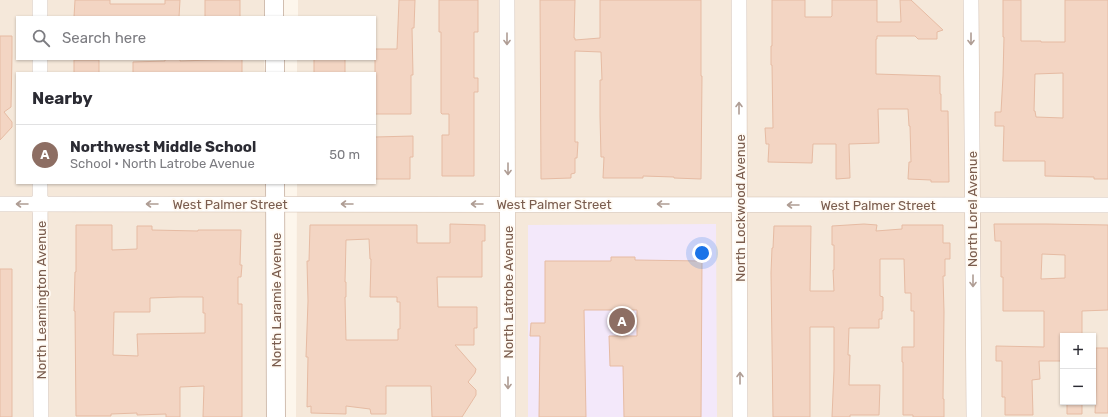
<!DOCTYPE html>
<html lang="en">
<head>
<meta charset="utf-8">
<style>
	body { margin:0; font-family:Rubik,sans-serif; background:#f7f7f7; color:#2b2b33 }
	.controls { position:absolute; right:12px; bottom:12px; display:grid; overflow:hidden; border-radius:0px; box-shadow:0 1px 3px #0004 }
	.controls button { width:36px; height:36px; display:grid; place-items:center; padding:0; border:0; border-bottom:1px solid #e1e1e2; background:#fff; color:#2b2b33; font:20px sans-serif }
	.you { position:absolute; left:702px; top:253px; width:14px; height:14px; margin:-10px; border:3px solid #fff; border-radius:50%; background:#1a73e8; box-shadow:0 0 0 6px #1a73e833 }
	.badge { display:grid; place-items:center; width:26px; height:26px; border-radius:50%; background:#1a73e8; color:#fff; font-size:13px; font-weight:700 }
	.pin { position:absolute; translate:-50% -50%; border:2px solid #fff; box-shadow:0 1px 4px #0006 }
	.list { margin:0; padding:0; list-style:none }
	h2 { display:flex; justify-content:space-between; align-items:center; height:52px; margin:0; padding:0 16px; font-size:17px }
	h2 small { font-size:13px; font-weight:400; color:#7c7c81 }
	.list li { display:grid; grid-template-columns:26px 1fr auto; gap:12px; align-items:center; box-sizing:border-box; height:60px; padding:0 16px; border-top:1px solid #e1e1e2 }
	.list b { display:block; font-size:15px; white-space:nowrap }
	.list p { margin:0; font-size:13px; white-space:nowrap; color:#7c7c81 }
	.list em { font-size:13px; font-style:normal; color:#7c7c81 }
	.icon { flex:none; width:22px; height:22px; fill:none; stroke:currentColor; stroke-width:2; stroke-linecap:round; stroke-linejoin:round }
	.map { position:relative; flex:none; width:1108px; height:417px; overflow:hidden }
	.search { position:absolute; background:#fff; box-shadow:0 1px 3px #0004; left:16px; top:16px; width:360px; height:44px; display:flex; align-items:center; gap:10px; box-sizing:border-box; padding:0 14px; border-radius:0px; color:#7c7c81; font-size:15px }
	.panel { position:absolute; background:#fff; box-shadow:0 1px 3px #0004; left:16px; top:72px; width:360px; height:112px; border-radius:0px }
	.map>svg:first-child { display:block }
</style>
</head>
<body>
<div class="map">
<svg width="1108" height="417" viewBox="0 0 1108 417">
	<rect width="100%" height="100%" fill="#fdf6ec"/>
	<path fill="#f5e8da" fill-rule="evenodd" d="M0 0H264V17H17V59H264L265 73H17V183H265L266 417H0Z
		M298 0H1108V417H296L297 183H375V73H297V59H375V17H298ZM1063 336H1093V402H1063Z"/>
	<path fill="#f3e8fa" d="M716 224 717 417H528V225Z"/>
	<path fill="#f3d5c3" stroke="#e6bba3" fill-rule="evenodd" d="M75 0H110V4H165V0H180L179 17H74Z
		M205 0H240V17H205Z
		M399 0H415L414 28H412L413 75H411V114H375V49H397Z
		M439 0H478V32H474V78H478V92H474V176H442V135H449V114H442L441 113V32H439Z
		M540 0H575L574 38H575V40L600 38V0H701V76H702L701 179 674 178V177L643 176V178H603L604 157H601L600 116V80H602L601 53V52L575 51V142H578L577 158H575V173L571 174V178L541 179Z
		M772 0H805V17H831L832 16V0H877V22H901L900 0H911L943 30 937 32V39H918L915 36H877V39H876V74L940 76V94H941V111H948L949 182H931V180L908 179 909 162H911L910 126H909L908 109H878L879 143 849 144 850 178 836 179V144H813L812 163 768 162 769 144H766L765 128H773L772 65H771V46H772Z
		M1003 0H1021V41H1041V42H1065V0H1108V179H1094V177L1045 176V161H1003L1004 126H995V112H1001L1003 76 1004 37H1003ZM1063 73V118L1036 117 1035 111H1034L1035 74Z
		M0 36H12V55L11 107 4 112 12 122V127L0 140Z
		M165 59H180V61L242 59V73H133V62L165 61Z
		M314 59H345V73H314Z
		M74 60H99V73H74Z
		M413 136V157H410V179H375V137Z
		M450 224 485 225V241H482V277H437L438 307H477V328H474V345H455L476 369 475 373 468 382 476 390V395L462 417H432L431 386H386V414H371L370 409 346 406V414L311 413V406L307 407 308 357H306L308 301 307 261H309L310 225H417V243H450ZM369 239 370 259H371L370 297H397V302H400V329H398V340H346L345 297H346V282H345L346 240Z
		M864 224 877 225 876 231 902 229V225H943V243H950V259H945V276H943L944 312 943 399H944V417H913V415H903V362H902V347H914V311H911V293H905L904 259H880V296L883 297V311H882V319H879V328H849L848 355H850L849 385H880L879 415H850V417H832L834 370V327H810V417H773L771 273 772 248H773L774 226H811L810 291H834L833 270H834V245H832V226Z
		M994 224H1047L1108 225V310L1082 311V336H1063V361H1039L1040 379 1032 380 1033 415H1005V397H1002V361H996V346L1044 347V311H1003V277H1001V241H995ZM1042 254 1065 255V278L1041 279Z
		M76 225H112V250L137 249V226H152V230L198 231V230H241L240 265H242L241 277H238V304H242V417H203L204 386 180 387V417H166V414L137 415V413L111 414V416H76L75 311H74L75 272H76ZM179 297H203V313H205V333L137 334 138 356 113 355 114 312H150V298Z
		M611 257H635V260L702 261 701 417H624L623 366H610L609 336H637V310H584L586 417H539L540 336H530L531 323H545V261H611Z
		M0 269H12V417H0Z
		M1096 348H1108V413H1095L1096 388Z
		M1067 402H1082V414H1067Z"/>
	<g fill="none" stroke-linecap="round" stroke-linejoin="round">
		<g stroke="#d1beb0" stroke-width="16">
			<path id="minor" d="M40 0V17
				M507 0 508 417
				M739 0 740 417
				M971 0 974 417
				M40 59V73
				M40 183 41 417
				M0 204 1108 205"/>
		</g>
		<g stroke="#d1beb0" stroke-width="20">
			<path id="tertiary" d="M274 0V17
				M275 59V73
				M275 183 276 417"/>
		</g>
		<use href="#minor" stroke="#fff" stroke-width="15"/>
		<use href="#tertiary" stroke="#fff" stroke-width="18"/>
	</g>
	<defs><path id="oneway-shaft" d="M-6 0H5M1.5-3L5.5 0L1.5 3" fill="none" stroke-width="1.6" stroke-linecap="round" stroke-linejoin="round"/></defs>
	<g stroke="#af9d94">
		<use href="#oneway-shaft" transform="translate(507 39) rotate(90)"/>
		<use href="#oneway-shaft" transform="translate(971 39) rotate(90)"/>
		<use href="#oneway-shaft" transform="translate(739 108) rotate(-90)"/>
		<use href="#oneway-shaft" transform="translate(508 169) rotate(90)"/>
		<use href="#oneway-shaft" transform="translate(22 204) rotate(180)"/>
		<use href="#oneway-shaft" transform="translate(152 204) rotate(-180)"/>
		<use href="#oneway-shaft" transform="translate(347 204) rotate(-180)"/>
		<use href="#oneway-shaft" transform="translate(477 204) rotate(180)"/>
		<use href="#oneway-shaft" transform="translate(663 204) rotate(-180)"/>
		<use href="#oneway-shaft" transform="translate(793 205) rotate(180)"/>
		<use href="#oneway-shaft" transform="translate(973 281) rotate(90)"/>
		<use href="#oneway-shaft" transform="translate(740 378) rotate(-90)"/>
		<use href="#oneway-shaft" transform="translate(508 383) rotate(90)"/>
	</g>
	<g text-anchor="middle" stroke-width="3.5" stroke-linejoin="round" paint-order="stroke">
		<g font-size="13" fill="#7a5c4d" stroke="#fffaf3">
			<text x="230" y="209">West Palmer Street</text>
			<text x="554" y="209">West Palmer Street</text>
			<text x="878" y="210">West Palmer Street</text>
			<text transform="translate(740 208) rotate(-90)" y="5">North Lockwood Avenue</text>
			<text transform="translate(972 209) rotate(-90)" y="5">North Lorel Avenue</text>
			<text transform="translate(508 292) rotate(-90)" y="5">North Latrobe Avenue</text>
			<text transform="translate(41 300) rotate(-90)" y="5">North Leamington Avenue</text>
			<text transform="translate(276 300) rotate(-90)" y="5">North Laramie Avenue</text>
		</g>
	</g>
</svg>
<div class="controls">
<button>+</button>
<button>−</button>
</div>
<div class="you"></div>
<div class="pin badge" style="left:622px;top:321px;background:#8d6e63">A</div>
<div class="search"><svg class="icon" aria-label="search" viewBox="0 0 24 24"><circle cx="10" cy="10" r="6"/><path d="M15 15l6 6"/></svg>Search here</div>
<section class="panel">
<h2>Nearby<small></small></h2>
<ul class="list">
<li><span class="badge" style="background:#8d6e63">A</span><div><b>Northwest Middle School</b><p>School · North Latrobe Avenue</p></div><em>50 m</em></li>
</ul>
</section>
</div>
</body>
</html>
